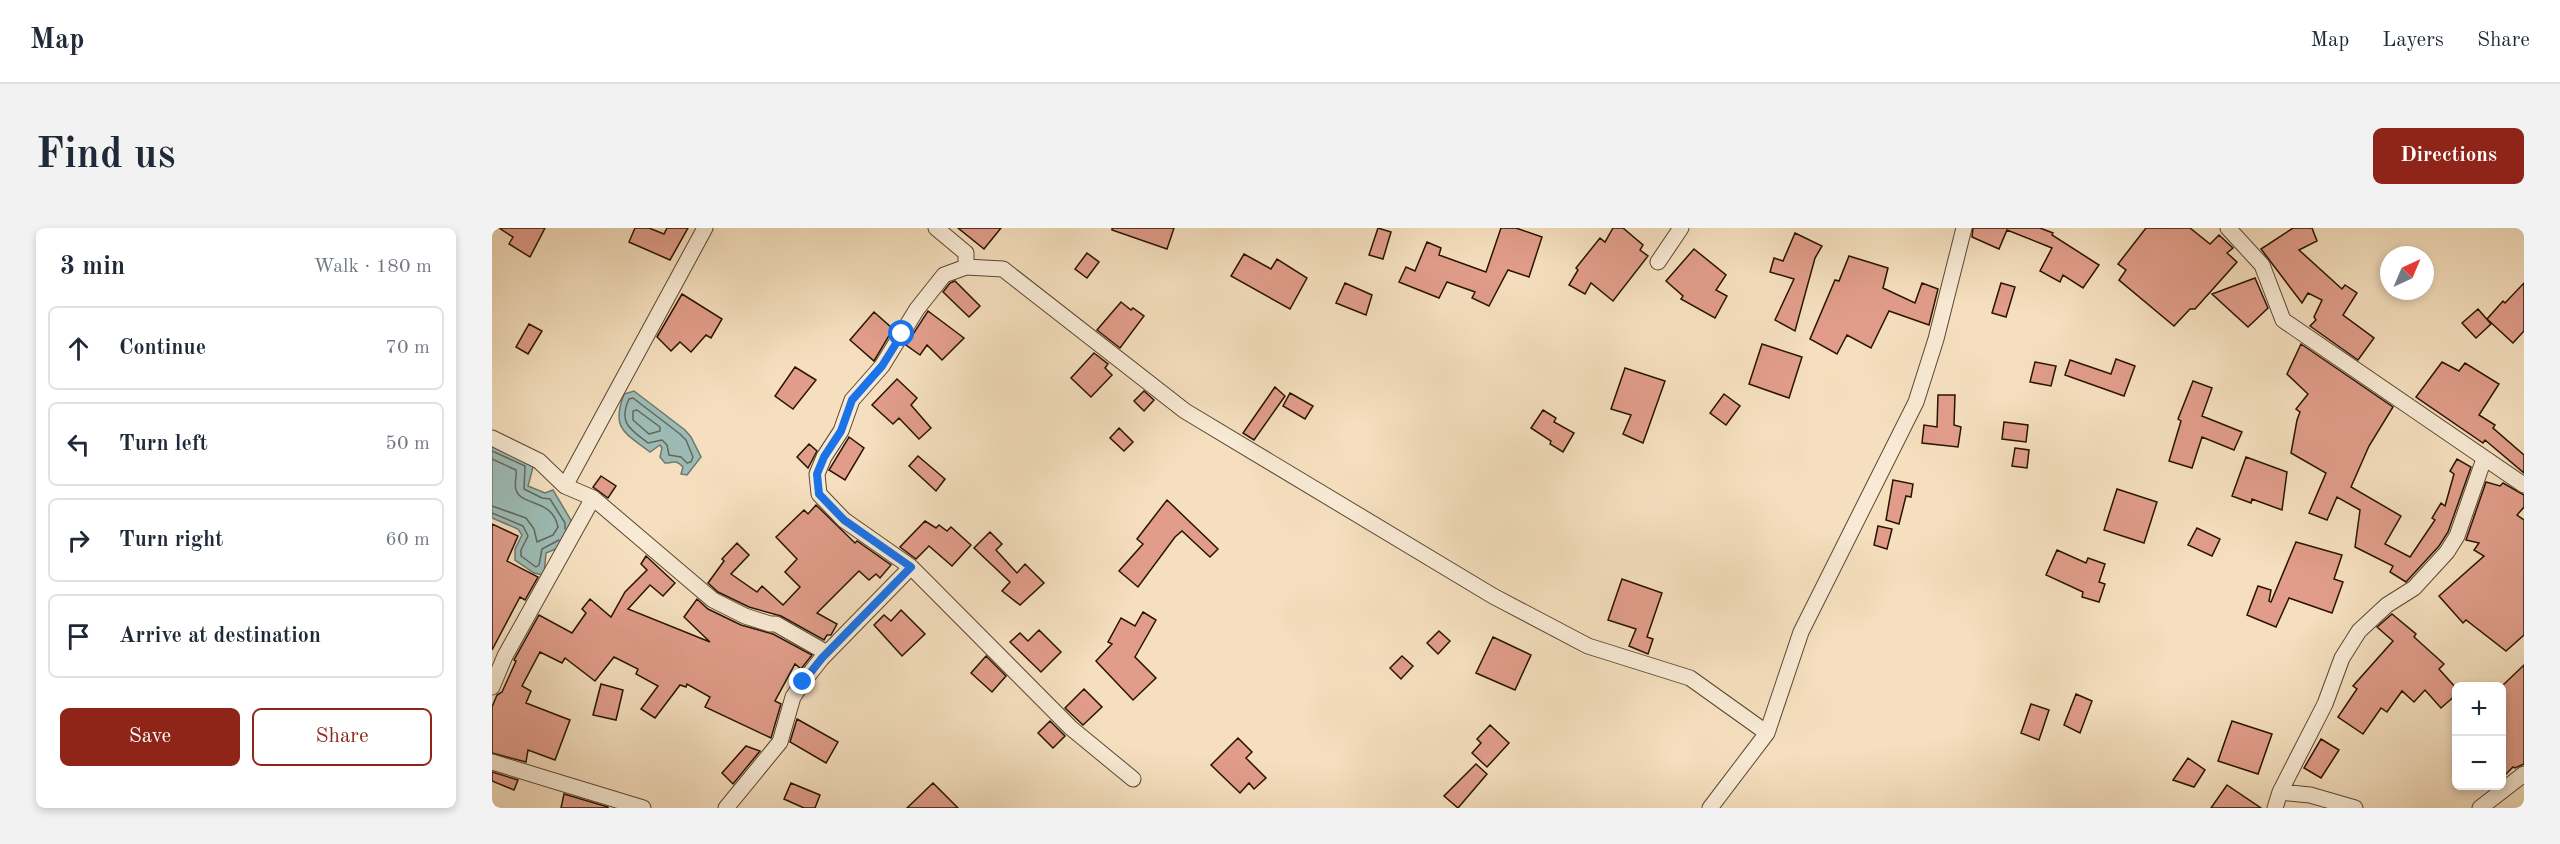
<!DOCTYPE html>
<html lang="en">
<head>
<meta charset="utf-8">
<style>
	body { margin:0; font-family:"Old Standard TT",serif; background:#f2f2f3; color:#1f2937 }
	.controls { position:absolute; right:18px; bottom:18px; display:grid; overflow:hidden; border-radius:9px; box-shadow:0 3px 9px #0003 }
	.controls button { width:54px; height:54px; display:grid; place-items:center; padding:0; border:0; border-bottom:2px solid #e0e1e3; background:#fff; color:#1f2937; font:30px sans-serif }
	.compass { position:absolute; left:1888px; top:18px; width:54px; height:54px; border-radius:50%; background:#fff; box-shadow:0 3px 9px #0003; rotate:44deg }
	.stop { position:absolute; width:18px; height:18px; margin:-14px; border:4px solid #1a73e8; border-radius:50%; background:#fff }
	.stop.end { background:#1a73e8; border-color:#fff; box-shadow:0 2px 6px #0008 }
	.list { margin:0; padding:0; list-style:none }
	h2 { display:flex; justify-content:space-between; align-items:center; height:78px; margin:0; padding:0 24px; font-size:26px }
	h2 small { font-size:20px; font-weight:400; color:#747a83 }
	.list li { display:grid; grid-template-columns:39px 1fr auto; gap:18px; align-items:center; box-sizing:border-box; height:84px; margin:0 12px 12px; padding:0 12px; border:2px solid #e0e1e3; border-radius:9px }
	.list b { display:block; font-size:22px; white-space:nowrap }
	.list em { font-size:20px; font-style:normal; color:#747a83 }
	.actions { display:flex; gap:12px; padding:18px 24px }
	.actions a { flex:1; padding:14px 0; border:2px solid #8f2418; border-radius:9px; text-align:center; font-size:21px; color:#8f2418 }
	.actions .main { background:#8f2418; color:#fff }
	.icon { flex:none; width:33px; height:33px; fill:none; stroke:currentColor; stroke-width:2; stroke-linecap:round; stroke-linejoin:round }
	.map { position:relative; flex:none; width:2032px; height:580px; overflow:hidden; border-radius:9px }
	header { display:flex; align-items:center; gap:36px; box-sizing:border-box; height:84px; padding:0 30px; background:#fff; border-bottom:2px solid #e0e1e3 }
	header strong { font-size:28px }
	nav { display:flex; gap:33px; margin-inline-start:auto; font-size:21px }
	.intro { display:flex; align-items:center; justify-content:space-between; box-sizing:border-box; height:144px; padding:0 36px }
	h1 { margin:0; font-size:42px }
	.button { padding:15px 27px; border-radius:9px; background:#8f2418; color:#fff; font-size:21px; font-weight:700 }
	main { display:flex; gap:36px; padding:0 36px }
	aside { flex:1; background:#fff; border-radius:9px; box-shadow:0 3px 9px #0003 }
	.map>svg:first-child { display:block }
</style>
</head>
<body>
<header>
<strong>Map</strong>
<nav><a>Map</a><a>Layers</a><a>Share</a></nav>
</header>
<div class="intro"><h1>Find us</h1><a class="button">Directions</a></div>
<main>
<aside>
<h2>3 min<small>Walk · 180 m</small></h2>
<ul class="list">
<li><svg class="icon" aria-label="ahead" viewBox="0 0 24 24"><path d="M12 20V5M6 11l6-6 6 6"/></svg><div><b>Continue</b></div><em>70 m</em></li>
<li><svg class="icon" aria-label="left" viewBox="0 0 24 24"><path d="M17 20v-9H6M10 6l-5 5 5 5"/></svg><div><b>Turn left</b></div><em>50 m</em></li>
<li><svg class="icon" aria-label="right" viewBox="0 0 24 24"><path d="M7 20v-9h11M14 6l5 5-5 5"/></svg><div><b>Turn right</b></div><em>60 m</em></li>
<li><svg class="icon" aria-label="arrive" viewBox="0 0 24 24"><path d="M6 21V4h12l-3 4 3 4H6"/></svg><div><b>Arrive at destination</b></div></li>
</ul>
<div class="actions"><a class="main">Save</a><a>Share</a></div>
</aside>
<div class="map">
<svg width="2032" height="580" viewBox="0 0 2032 580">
	<rect width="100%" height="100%" fill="#f5dfbe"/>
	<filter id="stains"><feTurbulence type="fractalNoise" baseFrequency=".00333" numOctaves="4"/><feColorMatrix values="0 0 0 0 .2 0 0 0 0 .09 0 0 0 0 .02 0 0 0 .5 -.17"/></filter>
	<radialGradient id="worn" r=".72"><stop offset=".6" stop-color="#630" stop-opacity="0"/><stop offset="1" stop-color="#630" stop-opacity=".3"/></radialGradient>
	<path fill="#9dbcb6" stroke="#6e796e" stroke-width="1.5" d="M142 163 193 202 199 209 209 229 195 247 189 246 191 239C184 231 181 235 173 235L168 229 170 220 168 217 158 224C132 204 119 201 132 166Z
		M0 217 38 234 41 239 36 258 53 265 61 262 80 294 71 318 54 325 52 347 42 345 23 332V321L30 307 26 301 0 290Z"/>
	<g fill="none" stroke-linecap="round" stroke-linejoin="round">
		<path stroke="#62685c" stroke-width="1.5" d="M141 170 188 206 194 212 201 229 199 234 195 235 189 229 177 227 175 217 170 212 156 215C138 201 126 195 137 171Z
			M145 182 168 199V203L157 206 141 192V183Z
			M0 223 33 238 32 261 50 270 58 271 73 295V301
			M0 231 24 242C25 248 22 255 24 262 30 279 60 270 66 299L61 307 45 314 42 301 34 290 0 278
			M0 285 31 298 36 308 29 322V328L44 339 47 337 50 321 67 312"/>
	</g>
	<path fill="#e19d8a" stroke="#281401" stroke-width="1.5" d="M7 0H53L38 29 17 16 21 9Z
		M143 0H157L172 6 175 0H196L178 32 137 14Z
		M466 0H509L492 21Z
		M620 0H682L675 21 620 2Z
		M886 0 899 4 891 31 877 27Z
		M1009 0H1024L1050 9 1037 49 1016 42 997 78 980 70 983 64 955 54 947 70 907 54 914 39 923 43 935 14 949 20 947 27 994 44Z
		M1121 0H1131L1151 17 1148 22 1156 28 1121 73 1099 55 1093 66 1077 57 1086 42 1084 40 1108 10 1113 14Z
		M1481 0H1548L1561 5 1560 7 1607 37 1591 60 1571 47 1568 54 1548 43 1560 20 1515 2 1507 21 1480 9Z
		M1654 0H1698L1718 16 1727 7 1741 20 1735 25 1745 34 1703 81H1698L1682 98 1627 52 1634 42 1626 36Z
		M1801 0H1820L1825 13 1807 22 1850 61 1853 57 1865 65 1851 87 1882 110 1866 132 1818 98 1824 92 1822 89 1830 72 1816 65 1810 75 1769 21Z
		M1303 5 1330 18 1323 30 1303 103 1283 92 1302 51 1278 44 1282 30 1291 33Z
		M1202 21 1234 47 1224 62 1235 68 1223 90 1189 71 1191 68 1174 53Z
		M595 25 607 34 595 50 583 41Z
		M752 26 779 41 785 31 815 50 798 81 739 48Z
		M1357 28 1396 40 1391 60 1423 75 1430 55 1446 61 1437 97 1397 83 1379 120 1355 107 1345 126 1318 111 1343 52 1347 53Z
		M1763 50 1776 80 1756 99 1720 66Z
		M463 53 488 78 477 89 451 64 458 55Z
		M853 55 880 67 874 87 844 75Z
		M1509 55 1523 59 1514 89 1500 85Z
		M2032 55V103L2021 115 1995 91 2011 73 2013 75Z
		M190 66 230 91 219 110 214 107 199 124 188 114 179 123 165 109Z
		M629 74 639 82 641 80 652 88 628 120 605 102Z
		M1986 81 1999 96 1984 110 1970 95Z
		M436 83 472 110 450 132 435 117 428 127 414 117Z
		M382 84 401 101 382 133 358 112Z
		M37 96 50 103 36 126 24 119Z
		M1270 116 1310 129 1297 170 1257 156Z
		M1809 116 1901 179 1877 218 1859 259 1909 288 1893 316 1918 329 1943 292 1940 290 1949 275 1953 278 1962 246 1958 243 1965 231 1979 239 1956 304 1947 318 1914 354 1898 344 1901 338 1863 319 1868 282 1845 269 1835 292 1817 285 1834 245 1799 225 1805 192 1808 184 1804 181 1816 166 1795 146Z
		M602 125 616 136 613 140 620 147 599 169 579 150Z
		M1624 131 1643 138 1632 168 1573 147 1578 132 1619 146Z
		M1543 134 1564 138 1559 158 1538 154Z
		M1950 134 1967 143 1973 135 2007 156 1987 187 2003 197 2001 200 2032 227V245L1993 212 1991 215 1924 169Z
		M303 139 324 152 301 181 283 168Z
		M1133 140 1173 153 1151 215 1131 206 1139 187 1119 181Z
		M405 151 425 170 419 177 439 200 427 211 407 190 401 196 380 177Z
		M1701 153 1720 160 1710 188 1750 204 1742 222 1710 209 1700 240 1677 233 1689 193 1686 191Z
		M783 159 793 168 762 212 751 205Z
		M652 163 662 172 652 183 642 173Z
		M798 165 821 178 813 191 791 178Z
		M1232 166 1248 178 1234 197 1218 185Z
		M1446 167H1463L1462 197 1469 199 1466 219 1430 215 1432 197 1445 199Z
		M1051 182 1064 190 1062 194 1082 205 1071 224 1058 216 1059 213 1039 200Z
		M1512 194 1536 197 1534 214 1510 211Z
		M627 200 641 214 632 223 618 210Z
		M357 209 372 220 353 252 337 242Z
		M317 216 325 223 316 240 305 229Z
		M1523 220 1537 222 1535 240 1520 238Z
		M426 228 453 251 444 263 417 238Z
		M1754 229 1795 244 1790 282 1760 271 1759 275 1740 268Z
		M109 248 124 258 116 270 101 259Z
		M1401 252 1421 256 1419 269 1414 268 1407 296 1394 292Z
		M1994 254 2008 258 2011 255 2032 267V279L2025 287 2032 292V407L2014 423 1974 392 1971 395 1947 368 1992 328 1982 322 1987 315 1974 312Z
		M1625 261 1665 274 1652 315 1612 302Z
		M675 272 726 321 718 329 690 303 683 309 646 359 627 343 651 316 645 311Z
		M324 277 363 315 365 313 399 337 388 350 384 346 377 352 367 343 325 385 345 396 339 407H335L332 412 289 388 257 379 226 364 216 355 232 333 230 331 245 315 257 327 239 346 265 364 270 358 291 377 308 359 293 344 305 331 284 309 312 282 316 286Z
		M433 293 444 300 447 297 455 303 459 299 479 317 460 338 437 318 424 331 408 319Z
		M0 296 26 308 15 333 46 349 33 372 28 369 0 422Z
		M1386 298 1400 301 1395 321 1382 317Z
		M1705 300 1728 311 1720 328 1696 317Z
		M498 304 510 316 504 322 525 345 533 336 552 355 528 377 510 363 518 354 482 320Z
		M1804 314 1850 327 1842 351 1851 354 1840 385 1797 370 1784 399 1755 387 1766 358 1779 362 1777 373 1779 374Z
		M1565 322 1594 335 1596 330 1613 336 1607 354 1613 356 1607 374 1590 369 1591 364 1554 347Z
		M154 328 183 355 171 368 158 357 136 381 218 414 192 389 205 371 216 381 249 397 281 406 320 427 309 441 303 436 283 473 289 476 279 510 213 479 218 469 195 456 194 459 188 457 163 490 149 481 166 458 144 446 146 441 122 429 103 453 73 430 70 435 48 424 30 458 39 463 34 475 78 492 63 532 36 522 34 534 0 525V479L5 467 10 464 24 433 22 432 47 387 80 405 94 385 90 381 98 371 119 389 133 364 155 342 149 336Z
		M1130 351 1170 365 1155 409 1161 411 1156 426 1137 418 1144 401 1116 392Z
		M409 382 433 406 410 428 382 397 392 387 399 393Z
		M651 384 664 392 643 429 664 450 641 472 604 433 620 416 616 414 629 390 643 398Z
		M1900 386 1924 406 1922 409 1952 436 1947 441 1965 461V466L1949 480 1933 462 1922 474 1910 463 1895 484 1889 480 1871 506 1846 489 1865 461 1861 458 1901 413 1885 399Z
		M547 402 569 424 549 444 518 414 528 405 536 413Z
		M947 403 958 413 946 426 935 415Z
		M1001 409 1039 427 1023 462 984 445Z
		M494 428 514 448 500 464 479 445Z
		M910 428 921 438 909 451 898 440Z
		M2032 437V536L2023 540 2021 539 2010 550V458Z
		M109 456 131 462 124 492 101 487Z
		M592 461 610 479 591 497 573 480Z
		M1584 466 1600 473 1588 505 1572 497Z
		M1539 476 1557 482 1547 512 1529 505Z
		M305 491 346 514 334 535 298 514Z
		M558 493 573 508 561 520 546 505Z
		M1740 493 1780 506 1766 546 1726 533Z
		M998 497 1017 515 995 539 980 525 989 515 985 511Z
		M746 510 760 524 754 530 774 550 762 561 757 555 748 565 719 537Z
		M1829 511 1847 522 1829 550 1812 540Z
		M254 518 268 523 241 556 230 545Z
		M1696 530 1713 542 1702 559 1681 552Z
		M984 536 995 546 966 580 952 568Z
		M0 544 26 552 22 562 0 553Z
		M299 555 328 567 323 580H312L292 571Z
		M441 555 466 580H415Z
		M1735 557 1769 580H1719Z
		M72 566 116 579V580H69Z"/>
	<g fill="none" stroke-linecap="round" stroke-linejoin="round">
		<g stroke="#5b4730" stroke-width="17">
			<path id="minor" d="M444 0 474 25V39
				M1736 0 1770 37 1791 92 2032 257
				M1166 34 1189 0
				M0 210 47 233 73 258 101 270 221 372 253 388 278 396H284L335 425
				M73 258 213 0
				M419 339 352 292 327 266 325 246 332 229 349 203 360 172 390 138 425 81 452 47 474 39 511 41 693 183 1001 368 1096 418 1198 450 1275 505 1309 404 1424 174 1444 111 1472 0
				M0 459 13 428 101 270
				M0 534 151 580
				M1788 564 1833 476 1850 430 1867 403 1895 377 1922 360 1955 324 1965 308 1992 231
				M234 580 288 514 301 469 311 454 330 430 419 339 579 500 641 551
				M1218 580 1275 505
				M1783 580 1788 564 1818 567 1863 580
				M1988 580 2032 546"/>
		</g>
		<use href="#minor" stroke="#f8ead5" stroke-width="15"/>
	</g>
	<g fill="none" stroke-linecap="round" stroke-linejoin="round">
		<path stroke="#1a73e8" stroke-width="8" d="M311 454 330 430 419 339 352 292 327 266 325 246 332 229 349 203 360 172 390 138 410 106"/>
	</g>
	<rect width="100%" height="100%" filter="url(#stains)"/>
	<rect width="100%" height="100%" fill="url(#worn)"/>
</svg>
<div class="controls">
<button>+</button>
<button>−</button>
</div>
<svg class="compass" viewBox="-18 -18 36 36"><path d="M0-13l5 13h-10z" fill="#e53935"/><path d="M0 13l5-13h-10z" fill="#747a83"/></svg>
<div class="stop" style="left:410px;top:106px"></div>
<div class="stop end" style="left:311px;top:454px"></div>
</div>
</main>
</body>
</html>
